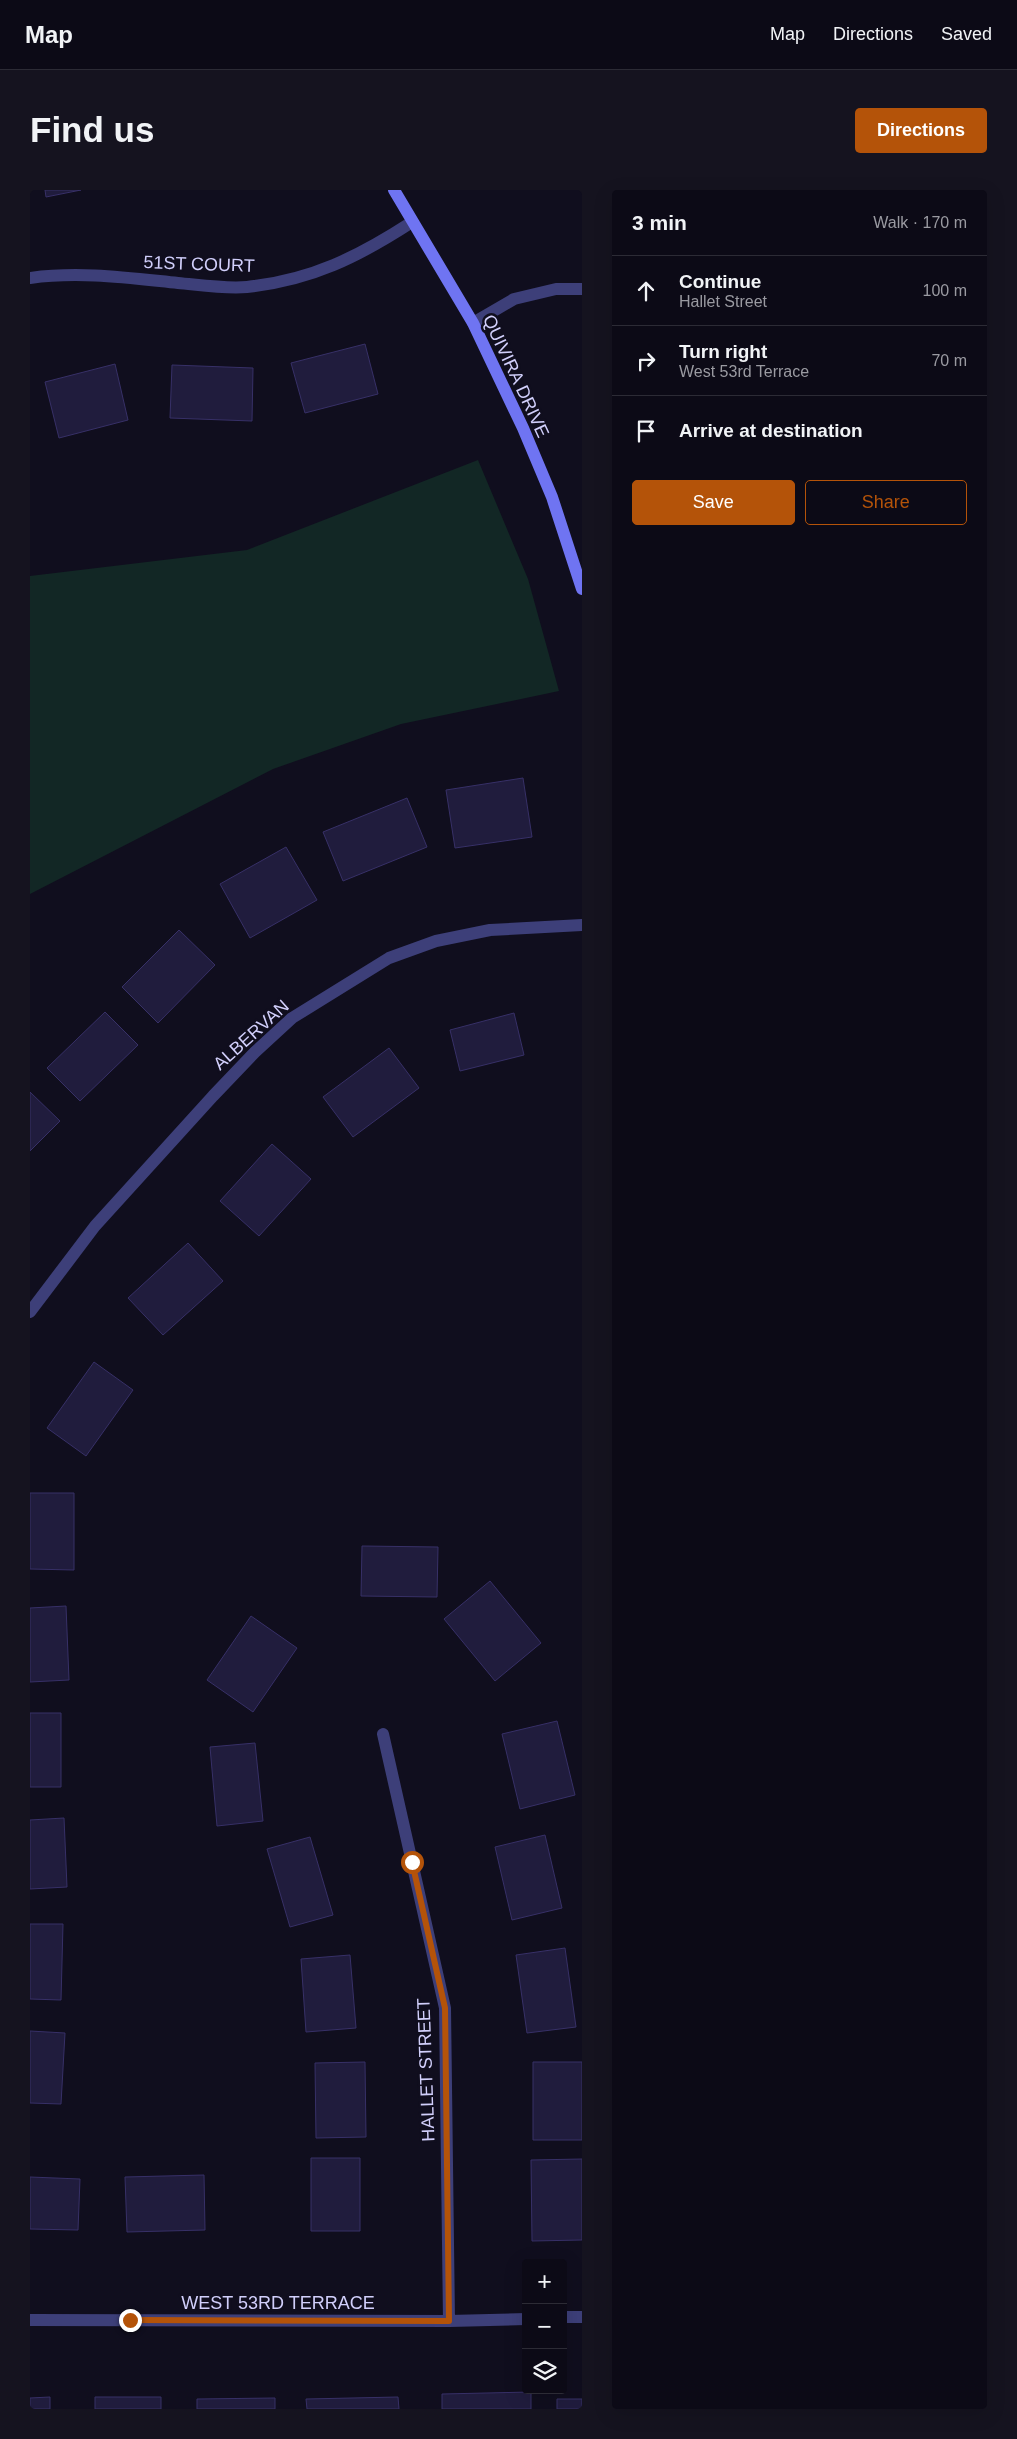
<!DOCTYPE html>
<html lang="en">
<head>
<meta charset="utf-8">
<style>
	body { margin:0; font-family:Arial,sans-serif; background:#15131f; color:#f1f3f6 }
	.controls { position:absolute; right:15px; bottom:15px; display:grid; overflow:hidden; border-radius:5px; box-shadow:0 5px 20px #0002 }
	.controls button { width:45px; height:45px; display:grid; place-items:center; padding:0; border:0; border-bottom:1px solid #2c2b35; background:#0c0a16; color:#f1f3f6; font:25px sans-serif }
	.stop { position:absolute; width:15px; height:15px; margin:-11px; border:4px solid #b45309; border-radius:50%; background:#fff }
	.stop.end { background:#b45309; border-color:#fff; box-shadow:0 1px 5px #0008 }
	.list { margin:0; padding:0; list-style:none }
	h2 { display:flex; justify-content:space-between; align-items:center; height:65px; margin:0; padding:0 20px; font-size:21px }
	h2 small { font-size:16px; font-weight:400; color:#9a9aa1 }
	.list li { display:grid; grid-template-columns:32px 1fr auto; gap:15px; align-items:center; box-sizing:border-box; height:70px; padding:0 20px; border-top:1px solid #2c2b35 }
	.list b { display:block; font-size:19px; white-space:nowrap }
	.list p { margin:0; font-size:16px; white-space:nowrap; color:#9a9aa1 }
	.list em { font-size:16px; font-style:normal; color:#9a9aa1 }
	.actions { display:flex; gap:10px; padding:15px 20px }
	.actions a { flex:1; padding:11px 0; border:1px solid #b45309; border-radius:5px; text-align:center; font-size:18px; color:#b45309 }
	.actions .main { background:#b45309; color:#fff }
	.icon { flex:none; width:28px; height:28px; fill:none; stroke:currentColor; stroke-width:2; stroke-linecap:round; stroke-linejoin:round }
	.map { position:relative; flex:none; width:552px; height:2219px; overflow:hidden; border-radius:5px }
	header { display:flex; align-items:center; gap:30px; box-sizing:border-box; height:70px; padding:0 25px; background:#0c0a16; border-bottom:1px solid #2c2b35 }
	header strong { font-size:24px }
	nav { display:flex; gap:28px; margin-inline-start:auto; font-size:18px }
	.intro { display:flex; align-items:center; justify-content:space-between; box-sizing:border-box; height:120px; padding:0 30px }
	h1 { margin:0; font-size:35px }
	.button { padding:12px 22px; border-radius:5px; background:#b45309; color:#fff; font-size:18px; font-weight:700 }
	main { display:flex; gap:30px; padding:0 30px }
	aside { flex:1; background:#0c0a16; border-radius:5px; box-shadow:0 5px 20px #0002 }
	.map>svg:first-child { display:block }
</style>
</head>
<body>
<header>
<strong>Map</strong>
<nav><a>Map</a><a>Directions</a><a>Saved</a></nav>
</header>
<div class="intro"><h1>Find us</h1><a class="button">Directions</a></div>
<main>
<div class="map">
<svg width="552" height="2219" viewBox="0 0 552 2219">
	<rect width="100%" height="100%" fill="#100e1e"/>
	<path fill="#122725" d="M448 270 498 389 529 501 371 534 243 579 0 704V386L217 360Z"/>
	<path fill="#201c3d" stroke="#373067" d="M15 0H51L16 7Z
		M335 154 348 204 275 223 261 173Z
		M85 174 98 230 29 248 15 192Z
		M142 175 223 178 222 231 140 228Z
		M493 588 502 647 425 658 416 600Z
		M377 608 397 657 313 691 293 642Z
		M256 657 287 710 220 748 190 694Z
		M149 740 185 775 128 833 92 797Z
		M75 822 108 855 50 911 17 878Z
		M484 823 494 865 430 881 420 840Z
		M359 858 389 898 323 947 293 907Z
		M0 902 30 931 0 961Z
		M242 954 281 989 229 1046 190 1011Z
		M158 1053 193 1091 133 1145 98 1108Z
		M64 1172 103 1200 56 1266 17 1238Z
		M0 1303H44V1380L0 1379Z
		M332 1356 408 1357 407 1407 331 1406Z
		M460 1391 511 1453 465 1491 414 1429Z
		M36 1416 39 1490 0 1492V1418Z
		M221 1426 267 1458 223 1522 177 1490Z
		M0 1523H31V1597H0Z
		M527 1531 545 1605 490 1619 472 1544Z
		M225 1553 233 1631 187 1636 180 1557Z
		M34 1628 37 1697 0 1699V1630Z
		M515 1645 532 1718 482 1730 465 1657Z
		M280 1647 303 1725 260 1737 237 1659Z
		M0 1734H33L31 1810 0 1809Z
		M535 1758 546 1837 497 1843 486 1765Z
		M320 1765 326 1838 276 1842 271 1769Z
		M0 1841 35 1843 31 1914 0 1913Z
		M335 1872 336 1947 286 1948 285 1873Z
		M503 1872H552V1950H503Z
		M281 1968H330V2041H281Z
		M552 1969V2050L502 2051 501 1970Z
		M174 1985 175 2040 97 2042 95 1987Z
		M0 1987 50 1989 48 2040 0 2039Z
		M501 2202V2219H412V2204Z
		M20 2207V2219H0V2208Z
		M65 2207H131V2219H65Z
		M368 2207 369 2219H277L276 2209Z
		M245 2208V2219H167V2209Z
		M527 2209H552V2219H527Z"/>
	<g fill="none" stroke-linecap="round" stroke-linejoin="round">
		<path stroke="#3d3f79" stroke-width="12" d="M443 133 484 109 526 99H552"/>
		<path stroke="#3d3f79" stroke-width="12" d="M0 88C50 81 99 88 148 93 170 95 195 99 217 97 282 90 328 67 382 32
			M0 1122 65 1036 183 906 225 862 262 828 359 768 406 751 460 740 552 735
			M353 1544 415 1818 419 2131
			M533 2127H552
			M0 2130 419 2131 496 2129"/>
		<path stroke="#6f74f2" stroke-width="12" d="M364 0 443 133 493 238 522 307 552 399"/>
	</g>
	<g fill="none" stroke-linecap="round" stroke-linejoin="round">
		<path stroke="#b45309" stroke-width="6" d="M100 2130 419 2131 415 1818 382 1672"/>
	</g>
	<g text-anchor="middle" stroke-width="5" stroke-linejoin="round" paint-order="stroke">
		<g font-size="18" fill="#d1cffb" stroke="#100e1e">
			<text transform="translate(169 74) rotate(2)" y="6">51ST COURT</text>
			<text transform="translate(486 186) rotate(65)" y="6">QUIVIRA DRIVE</text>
			<text transform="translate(221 845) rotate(-42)" y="6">ALBERVAN</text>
			<text transform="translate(396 1880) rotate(-92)" y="6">HALLET STREET</text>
			<text x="248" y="2119">WEST 53RD TERRACE</text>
		</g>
	</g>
</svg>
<div class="controls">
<button>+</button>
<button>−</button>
<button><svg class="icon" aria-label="layers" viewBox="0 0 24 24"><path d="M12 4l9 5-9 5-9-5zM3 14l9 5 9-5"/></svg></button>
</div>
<div class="stop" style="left:382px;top:1672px"></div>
<div class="stop end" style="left:100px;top:2130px"></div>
</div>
<aside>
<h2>3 min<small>Walk · 170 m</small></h2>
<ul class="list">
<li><svg class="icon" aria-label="ahead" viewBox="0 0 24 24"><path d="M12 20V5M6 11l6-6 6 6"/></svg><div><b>Continue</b><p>Hallet Street</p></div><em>100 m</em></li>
<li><svg class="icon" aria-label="right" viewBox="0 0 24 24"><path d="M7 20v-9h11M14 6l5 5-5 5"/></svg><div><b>Turn right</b><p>West 53rd Terrace</p></div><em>70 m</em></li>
<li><svg class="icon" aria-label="arrive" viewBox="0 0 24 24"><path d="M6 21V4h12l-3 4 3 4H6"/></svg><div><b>Arrive at destination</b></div></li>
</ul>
<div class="actions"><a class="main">Save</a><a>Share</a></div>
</aside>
</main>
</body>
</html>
